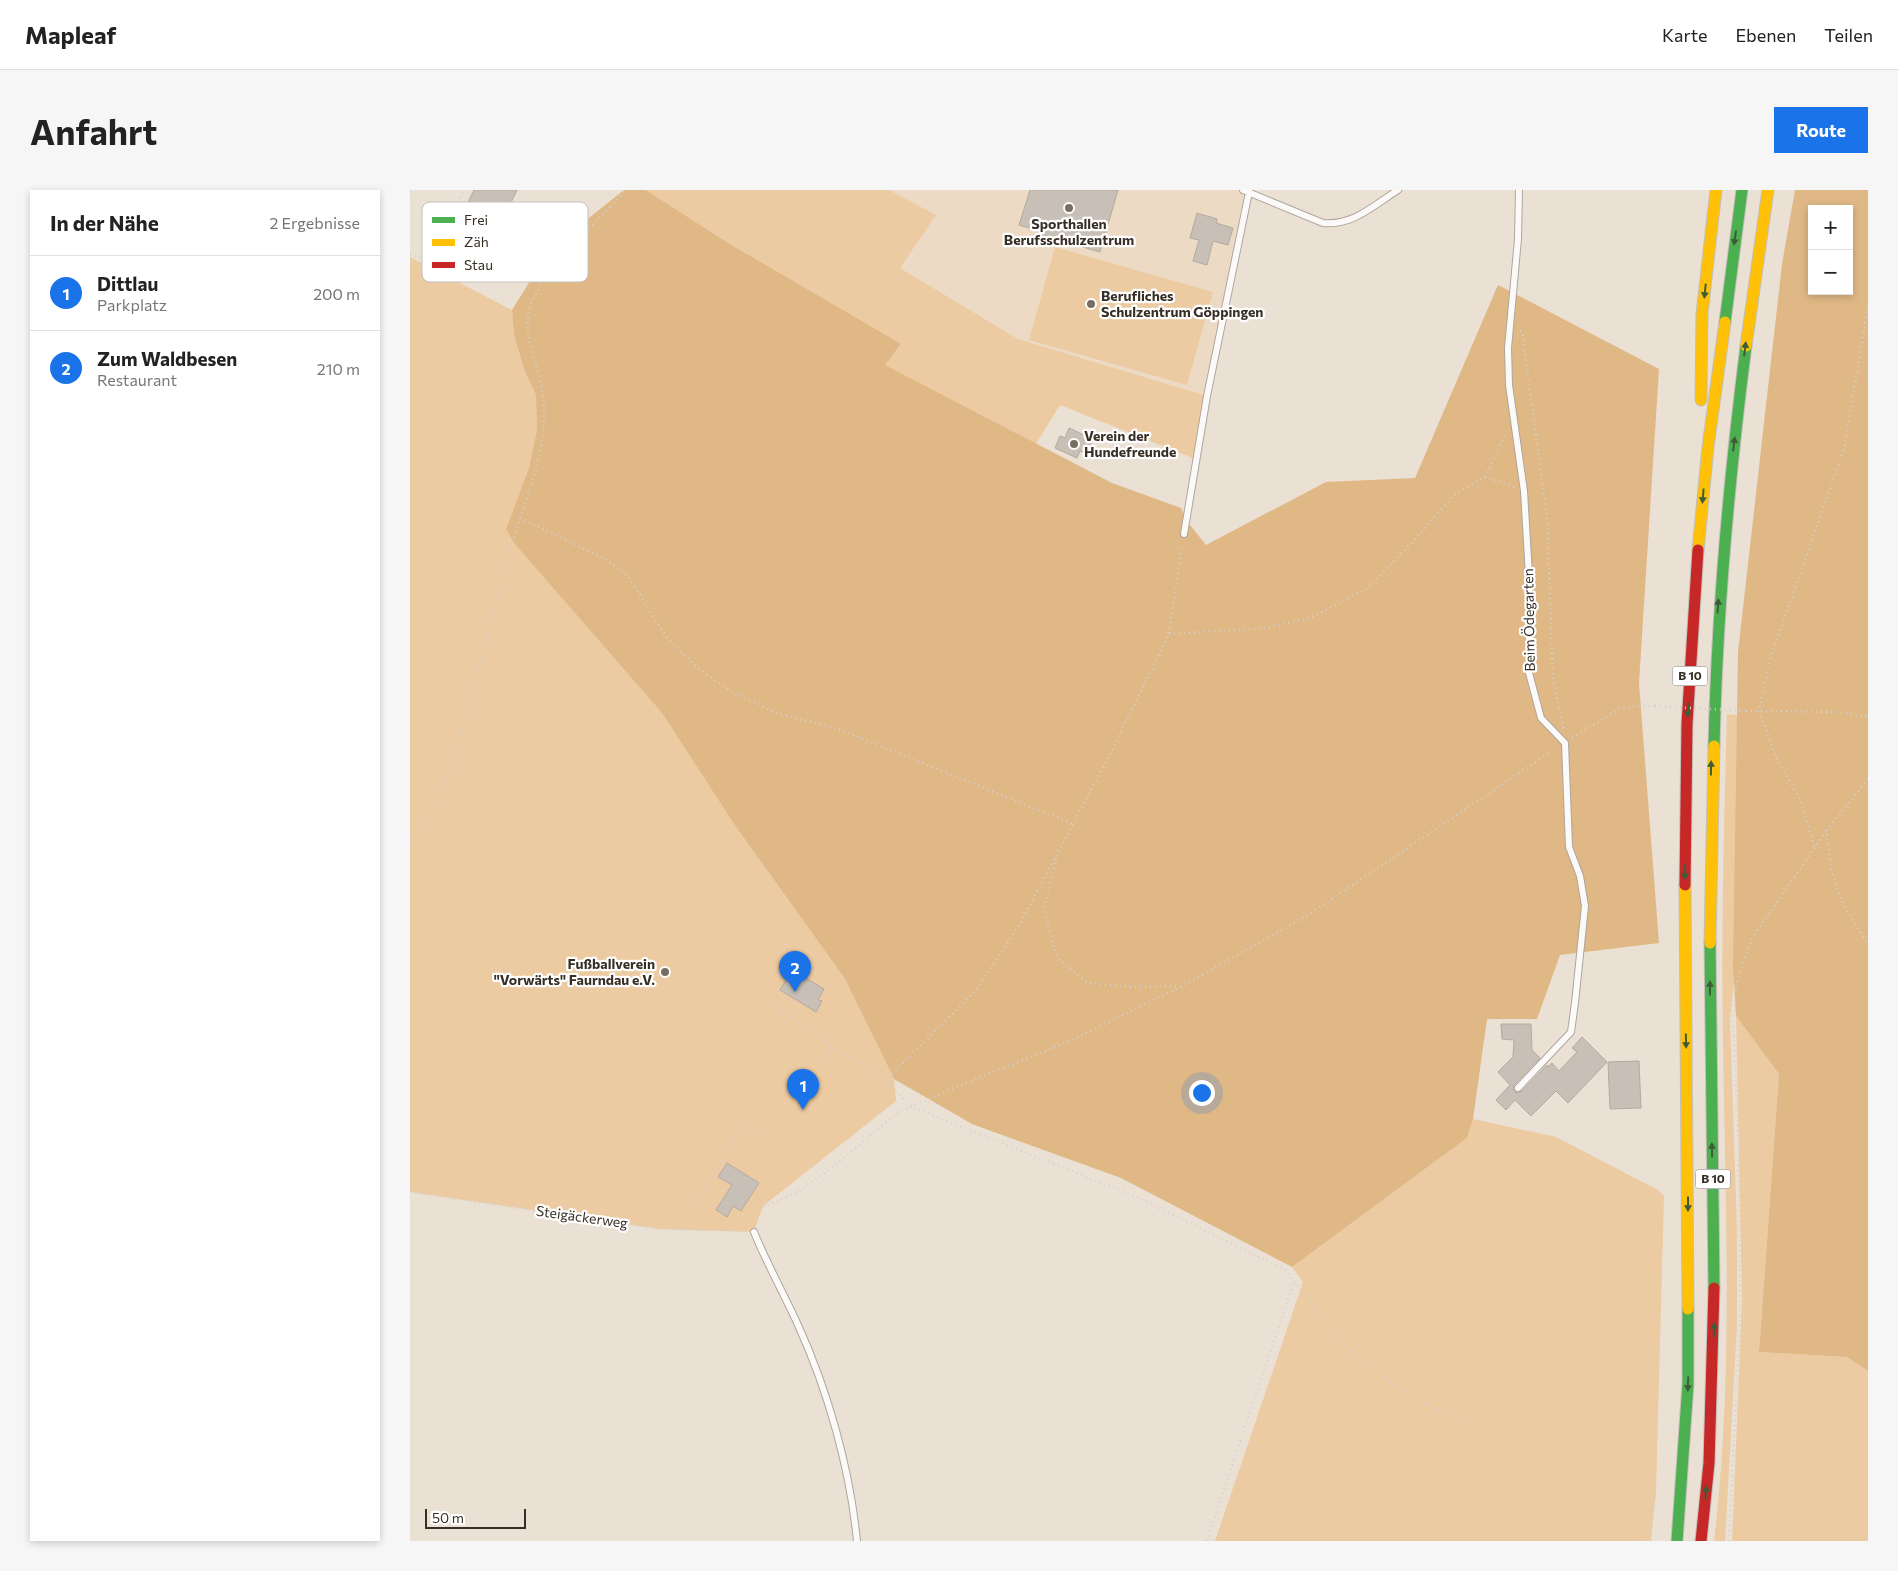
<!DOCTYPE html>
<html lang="de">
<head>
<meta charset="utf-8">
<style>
	body { margin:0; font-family:Commissioner,sans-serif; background:#f6f6f6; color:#222 }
	.controls { position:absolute; right:15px; top:15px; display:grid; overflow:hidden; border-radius:0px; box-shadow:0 2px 8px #0003 }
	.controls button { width:45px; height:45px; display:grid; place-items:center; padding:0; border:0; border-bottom:1px solid #e0e0e0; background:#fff; color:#222; font:25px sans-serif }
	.scale { position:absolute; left:15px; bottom:12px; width:101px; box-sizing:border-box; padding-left:5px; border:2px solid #372f26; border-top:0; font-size:14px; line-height:18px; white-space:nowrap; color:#372f26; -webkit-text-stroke:4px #fff; paint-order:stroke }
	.you { position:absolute; left:791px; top:902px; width:18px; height:18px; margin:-12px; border:4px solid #fff; border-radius:50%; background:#1a73e8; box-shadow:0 0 0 8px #1a73e833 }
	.badge { display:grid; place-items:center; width:32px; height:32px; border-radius:50%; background:#1a73e8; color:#fff; font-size:16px; font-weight:700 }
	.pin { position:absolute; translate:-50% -41px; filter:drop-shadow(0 1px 2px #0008) }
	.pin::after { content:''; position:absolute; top:26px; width:18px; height:15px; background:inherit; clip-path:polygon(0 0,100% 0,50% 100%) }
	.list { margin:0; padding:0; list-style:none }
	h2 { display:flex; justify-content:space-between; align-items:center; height:65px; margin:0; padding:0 20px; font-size:21px }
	h2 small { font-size:16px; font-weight:400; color:#767676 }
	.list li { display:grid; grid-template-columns:32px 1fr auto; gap:15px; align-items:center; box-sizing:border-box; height:75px; padding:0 20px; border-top:1px solid #e0e0e0 }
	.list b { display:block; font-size:19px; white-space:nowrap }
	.list p { margin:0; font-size:16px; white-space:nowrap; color:#767676 }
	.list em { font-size:16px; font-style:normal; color:#767676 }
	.map { position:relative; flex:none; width:1458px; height:1351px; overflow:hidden; border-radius:0px }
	header { display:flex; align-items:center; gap:30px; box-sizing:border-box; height:70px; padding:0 25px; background:#fff; border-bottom:1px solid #e0e0e0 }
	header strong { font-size:24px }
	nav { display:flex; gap:28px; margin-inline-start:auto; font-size:18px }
	.intro { display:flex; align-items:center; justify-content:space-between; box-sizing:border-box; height:120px; padding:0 30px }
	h1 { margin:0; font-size:35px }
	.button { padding:12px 22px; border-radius:0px; background:#1a73e8; color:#fff; font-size:18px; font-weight:700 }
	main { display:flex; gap:30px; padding:0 30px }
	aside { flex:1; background:#fff; border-radius:0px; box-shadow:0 2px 8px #0003 }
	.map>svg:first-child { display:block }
</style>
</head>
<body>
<header>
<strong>Mapleaf</strong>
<nav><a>Karte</a><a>Ebenen</a><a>Teilen</a></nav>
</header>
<div class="intro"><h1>Anfahrt</h1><a class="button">Route</a></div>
<main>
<aside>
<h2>In der Nähe<small>2 Ergebnisse</small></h2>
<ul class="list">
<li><span class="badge">1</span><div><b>Dittlau</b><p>Parkplatz</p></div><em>200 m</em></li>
<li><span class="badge">2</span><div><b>Zum Waldbesen</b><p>Restaurant</p></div><em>210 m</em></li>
</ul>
</aside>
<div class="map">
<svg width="1458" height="1351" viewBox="0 0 1458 1351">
	<rect width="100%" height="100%" fill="#ebe0d4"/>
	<path fill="#ecdac5" d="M479 0H834L797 206 608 149 490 78 525 25Z"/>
	<path fill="#eccba2" d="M236 0H479L526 25 490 78 608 149 797 206 785 269 650 215 626 254 474 175 491 155 318 53Z
		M645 57 803 102 777 195 619 150Z
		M0 67 102 120 104 145 115 182 126 205 127 240 119 278 96 339 103 352 252 523 324 634 435 789 484 889 486 911 353 1016 344 1042 249 1039 0 1002Z
		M1317 524 1328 525 1324 792 1320 830 1327 1039V1136L1315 1351H1304C1324 1184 1315 1016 1313 849 1311 740 1314 632 1317 524Z
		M1326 826 1369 884 1349 1162 1437 1167 1458 1181V1351H1322L1332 1108Z
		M1063 929 1146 947 1248 1000 1254 1006 1246 1302 1241 1351H805L893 1092 882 1077 1057 948Z"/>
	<path fill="#dfb885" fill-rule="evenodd" d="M214 0H236L318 53 491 154 475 175 702 293 771 318 776 330 796 355 916 292 1005 288 1088 95 1249 179 1229 493 1249 753 1150 765 1127 829H1077L1063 929 1057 948 882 1077 711 988 562 934 484 889 435 789 324 634 252 523 103 352 96 339 119 278 127 240 126 205 115 182 104 145 102 120 140 59Z
		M1385 0H1458V1181L1437 1167 1349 1162 1369 884 1326 826 1323 777 1328 462 1372 74ZM1402 19H1439V101H1402Z"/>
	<path fill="#c8c0b6" stroke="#b2aaa1" d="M64 0H107L65 88 29 71Z
		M620 0H708L690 62 628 44 629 41 609 35Z
		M787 23 807 29 806 33 823 38 818 55 803 51 797 75 783 71 789 50 780 48Z
		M659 238 683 249 677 264 670 261 667 268 645 258 650 246 655 248Z
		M382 780 414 799 408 810 412 811 406 822 370 800Z
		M1091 834H1121L1122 860 1130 868 1104 895 1103 899 1106 903 1112 901 1137 875 1138 877 1142 873 1149 881 1167 862 1162 858 1172 847 1197 872 1158 913 1146 901 1121 926 1105 910 1096 920 1086 910 1100 895 1088 882 1103 867 1104 850 1092 849Z
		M1229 871 1231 918 1200 919 1198 872Z
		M317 973 349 993 331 1021 323 1016 317 1027 306 1020 322 995 308 987Z"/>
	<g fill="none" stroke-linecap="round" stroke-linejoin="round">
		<g stroke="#afa69d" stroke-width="8">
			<path id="lane" d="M833 0 913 33C943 36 964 15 988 0
				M774 344 797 206 839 2
				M1108 898 1161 842 1165 813 1175 716 1170 686 1159 657 1155 553 1131 528 1119 483V386L1114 301 1099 195 1098 158 1108 49 1109 0
				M344 1042C357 1074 374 1104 388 1135 418 1201 440 1279 447 1351"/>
		</g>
		<g stroke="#c4bfb9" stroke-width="13">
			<path id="fast" d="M1315 132 1332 0
				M1304 556C1307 422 1319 289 1336 156
				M1300 753 1304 1098
				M1267 1351 1278 1194V1119"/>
		</g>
		<g stroke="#c4bfb9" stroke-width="13">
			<path id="slow" d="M1336 156 1358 0
				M1291 210 1292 124 1306 0
				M1288 360 1298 257 1315 132
				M1275 695 1278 1119
				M1300 753 1304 556"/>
		</g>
		<g stroke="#c4bfb9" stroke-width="13">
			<path id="jam" d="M1275 695 1277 534 1288 360
				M1291 1351 1299 1273 1304 1098"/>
		</g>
		<path stroke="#d3d1cd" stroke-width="2.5" stroke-dasharray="1 4" stroke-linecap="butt" d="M0 2 4 0
			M0 64 18 71 54 0
			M1110 141 1112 142 1137 328 1143 491 1154 538
			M1075 287 1096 242
			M110 328 197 370 218 386 257 448 288 478 322 502 369 524 426 538 663 634
			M759 444 855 438 901 428 958 398 1010 344 1044 305 1075 287 1104 297
			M1336 521 1430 522 1458 527
			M1162 548 1209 519 1222 516H1245
			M1458 589 1416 641 1422 682 1433 714 1458 754
			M0 653C37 609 48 552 63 497 76 451 88 405 101 358 111 320 129 282 133 242 135 224 134 202 129 185 123 161 111 137 122 112 140 71 186 34 216 0
			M1404 656 1390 609 1366 567 1349 521 1360 469 1434 259 1458 115
			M646 668 634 719 647 768 678 793 721 797 770 796
			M355 810 406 843 422 858 448 871 475 891 502 917 729 1008 875 1080 932 1152 968 1185 1006 1210 1055 1230
			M412 872 422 858
			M475 891 568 798 612 730 699 566 759 444 772 354
			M0 1002 249 1039 336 1041
			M353 1017 387 1002 424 976 487 923 541 899 660 851 772 796 898 725 1145 559
			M270 1039 336 931 363 951
			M797 1351 884 1092
			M1236 1351 1246 1302
			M1319 1351 1330 1119 1328 946 1323 827 1326 793 1343 747 1416 641"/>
		<use href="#lane" stroke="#fcfaf9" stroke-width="6"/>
		<use href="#fast" stroke="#4caf50" stroke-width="11"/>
		<use href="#slow" stroke="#ffc107" stroke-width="11"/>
		<use href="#jam" stroke="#c62828" stroke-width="11"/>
		<path stroke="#d3d1cd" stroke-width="2.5" stroke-dasharray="1 4" stroke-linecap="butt" d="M1245 516 1336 521"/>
	</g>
	<defs><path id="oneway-solid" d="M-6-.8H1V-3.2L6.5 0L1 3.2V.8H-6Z" transform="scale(1.25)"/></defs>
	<g fill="#3e5c35">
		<use href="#oneway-solid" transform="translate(1325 48) rotate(98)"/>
		<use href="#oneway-solid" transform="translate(1295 101) rotate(96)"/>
		<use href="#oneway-solid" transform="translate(1335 159) rotate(-83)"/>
		<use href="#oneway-solid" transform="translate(1324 254) rotate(-83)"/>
		<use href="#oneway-solid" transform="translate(1293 306) rotate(95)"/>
		<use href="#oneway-solid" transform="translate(1308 416) rotate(-86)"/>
		<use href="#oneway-solid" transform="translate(1278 520) rotate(93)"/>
		<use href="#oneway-solid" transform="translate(1301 578) rotate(-89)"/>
		<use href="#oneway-solid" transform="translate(1275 682) rotate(90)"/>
		<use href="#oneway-solid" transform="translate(1300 798) rotate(-90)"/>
		<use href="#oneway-solid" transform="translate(1276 851) rotate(89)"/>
		<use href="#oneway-solid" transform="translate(1302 960) rotate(-91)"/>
		<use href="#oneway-solid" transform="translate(1278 1014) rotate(90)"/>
		<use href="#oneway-solid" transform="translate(1304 1140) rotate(-89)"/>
		<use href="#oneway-solid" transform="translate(1278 1194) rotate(92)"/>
		<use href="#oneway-solid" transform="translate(1296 1303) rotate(-85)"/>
	</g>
	<g fill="#766d63" stroke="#fff" stroke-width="2">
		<circle cx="659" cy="18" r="5"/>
		<circle cx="681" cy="114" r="5"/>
		<circle cx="664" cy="254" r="5"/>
		<circle cx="255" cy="782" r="5"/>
	</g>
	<g text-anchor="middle" stroke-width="4.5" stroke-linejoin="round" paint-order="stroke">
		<g fill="#fff" stroke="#736d67" stroke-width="1">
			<rect x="1262.5" y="476.5" width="35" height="19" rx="4"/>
			<rect x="1285.5" y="979.5" width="35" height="19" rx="4"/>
		</g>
		<g font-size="12" font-weight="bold" fill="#372f26">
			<text x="1280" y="490">B 10</text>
			<text x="1303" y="993">B 10</text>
		</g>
		<g font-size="14" font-weight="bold" fill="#372f26" stroke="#fff" text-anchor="start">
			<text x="659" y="39" text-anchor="middle">Sporthallen<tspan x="659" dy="16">Berufsschulzentrum</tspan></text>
			<text x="691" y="111">Berufliches<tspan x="691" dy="16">Schulzentrum Göppingen</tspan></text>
			<text x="674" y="251">Verein der<tspan x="674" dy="16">Hundefreunde</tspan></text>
			<text x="245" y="779" text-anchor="end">Fußballverein<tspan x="245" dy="16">"Vorwärts" Faurndau e.V.</tspan></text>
		</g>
		<g font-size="14" fill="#372f26" stroke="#fff">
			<text transform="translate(1119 430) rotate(-91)" y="5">Beim Ödegarten</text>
			<text transform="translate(172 1027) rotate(8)" y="5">Steigäckerweg</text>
		</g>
	</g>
	<rect x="12" y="12" width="166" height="80" rx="8" fill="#fff" stroke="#c3c1be" stroke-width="1"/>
	<rect x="22" y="27" width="23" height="6" fill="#4caf50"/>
	<rect x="22" y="49" width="23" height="7" fill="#ffc107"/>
	<rect x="22" y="72" width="23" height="6" fill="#c62828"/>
	<g font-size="14" fill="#372f26">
		<text x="54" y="35">Frei</text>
		<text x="54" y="57">Zäh</text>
		<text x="54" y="80">Stau</text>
	</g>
</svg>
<div class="controls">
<button>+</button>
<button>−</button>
</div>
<div class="scale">50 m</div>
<div class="you"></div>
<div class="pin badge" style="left:393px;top:920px">1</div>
<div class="pin badge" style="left:385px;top:802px">2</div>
</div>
</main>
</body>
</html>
